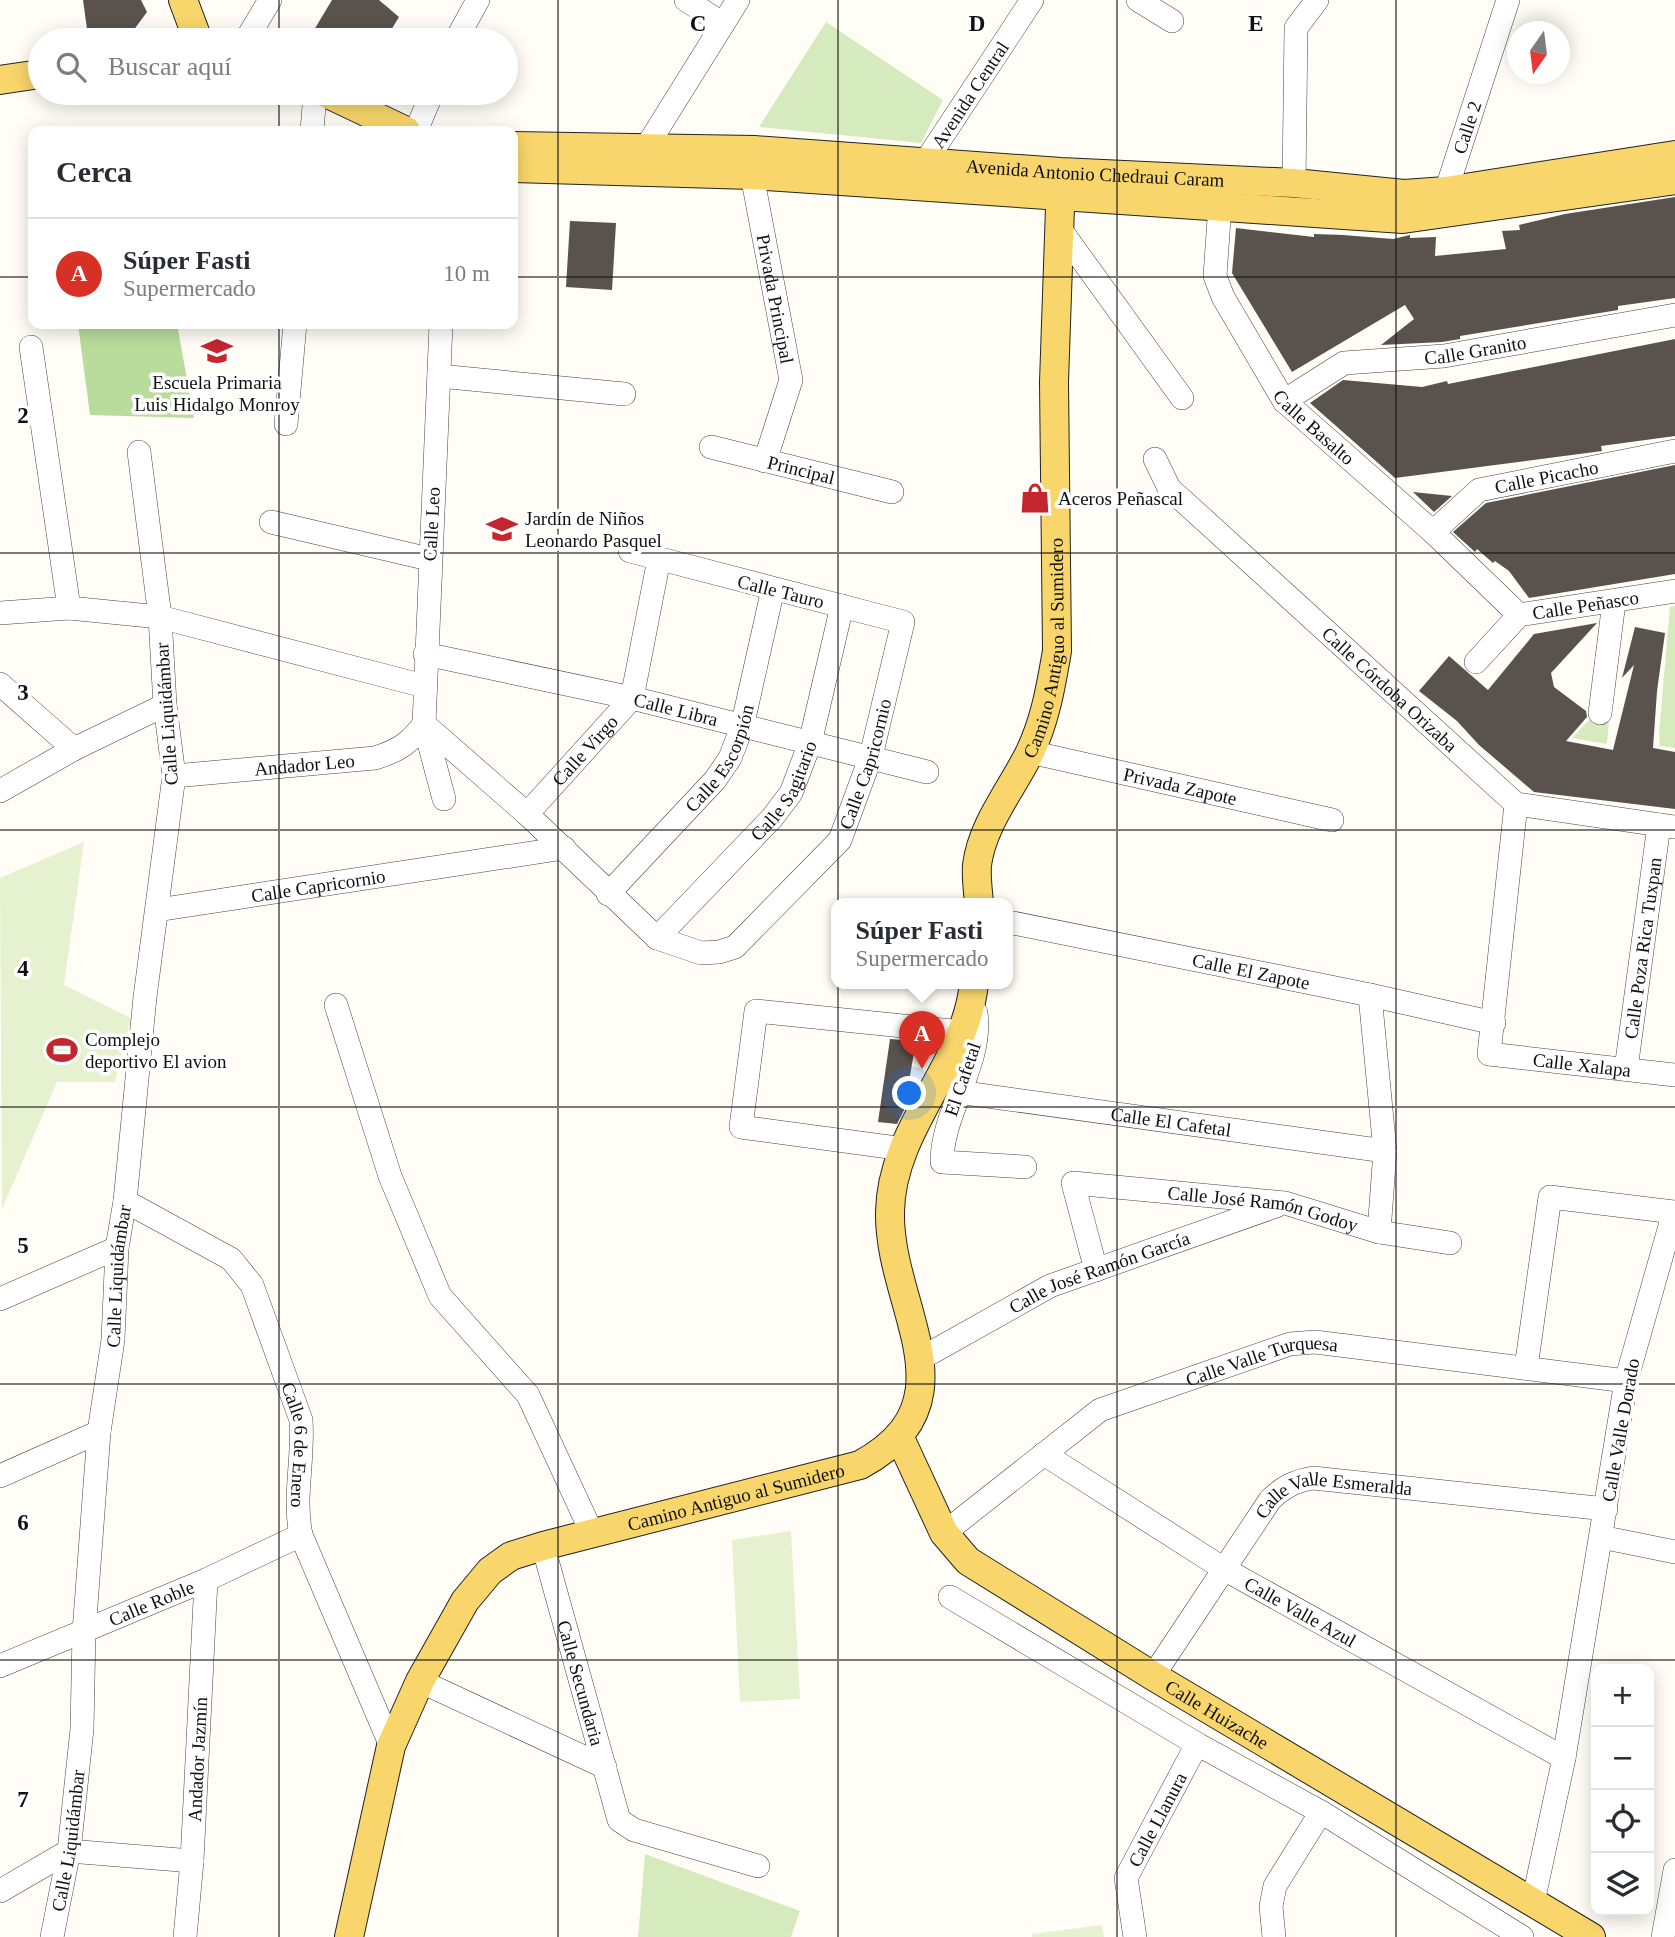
<!DOCTYPE html>
<html lang="es">
<head>
<meta charset="utf-8">
<style>
	body { margin:0; font-family:"Times New Roman",serif; background:#f2f2f3; color:#2b2b33 }
	.controls { position:absolute; right:21px; bottom:21px; display:grid; overflow:hidden; border-radius:14px; box-shadow:0 4px 18px #0003 }
	.controls button { width:63px; height:63px; display:grid; place-items:center; padding:0; border:0; border-bottom:2px solid #e1e1e2; background:#fff; color:#2b2b33; font:35px sans-serif }
	.compass { position:absolute; left:1507px; top:21px; width:63px; height:63px; border-radius:50%; background:#fff; box-shadow:0 4px 18px #0003; rotate:194deg }
	.you { position:absolute; left:910px; top:1094px; width:24px; height:24px; margin:-18px; border:5px solid #fff; border-radius:50%; background:#1a73e8; box-shadow:0 0 0 10px #1a73e833 }
	.badge { display:grid; place-items:center; width:46px; height:46px; border-radius:50%; background:#d93025; color:#fff; font-size:23px; font-weight:700 }
	.pin { position:absolute; translate:-50% -58px; filter:drop-shadow(0 2px 4px #0008) }
	.pin::after { content:''; position:absolute; top:37px; width:24px; height:21px; background:inherit; clip-path:polygon(0 0,100% 0,50% 100%) }
	.popup { position:absolute; left:831px; top:898px; width:182px; height:91px; box-sizing:border-box; display:grid; place-content:center; border-radius:14px; background:#fff; filter:drop-shadow(0 2px 5px #0005); font-size:23px; white-space:nowrap; color:#7c7c81 }
	.popup b { font-size:26px; color:#2b2b33 }
	.popup::after { content:''; position:absolute; left:50%; top:100%; margin-left:-14px; border:14px solid transparent; border-top-color:#fff }
	.list { margin:0; padding:0; list-style:none }
	h2 { display:flex; justify-content:space-between; align-items:center; height:91px; margin:0; padding:0 28px; font-size:30px }
	h2 small { font-size:23px; font-weight:400; color:#7c7c81 }
	.list li { display:grid; grid-template-columns:46px 1fr auto; gap:21px; align-items:center; box-sizing:border-box; height:112px; padding:0 28px; border-top:2px solid #e1e1e2 }
	.list b { display:block; font-size:26px; white-space:nowrap }
	.list p { margin:0; font-size:23px; white-space:nowrap; color:#7c7c81 }
	.list em { font-size:23px; font-style:normal; color:#7c7c81 }
	.icon { flex:none; width:38px; height:38px; fill:none; stroke:currentColor; stroke-width:2; stroke-linecap:round; stroke-linejoin:round }
	.map { position:relative; flex:none; width:1675px; height:1937px; overflow:hidden }
	.search { position:absolute; background:#fff; box-shadow:0 4px 18px #0003; left:28px; top:28px; width:490px; height:77px; display:flex; align-items:center; gap:18px; box-sizing:border-box; padding:0 24px; border-radius:38px; color:#7c7c81; font-size:26px }
	.panel { position:absolute; background:#fff; box-shadow:0 4px 18px #0003; left:28px; top:126px; width:490px; height:203px; border-radius:14px }
	.map>svg:first-child { display:block }
</style>
</head>
<body>
<div class="map">
<svg width="1675" height="1937" viewBox="0 0 1675 1937">
	<rect width="100%" height="100%" fill="#fffdf5"/>
	<path fill="#d5ebbd" d="M826 22 943 100 921 143 759 127Z
		M1675 606V748L1660 746 1659 733 1670 607Z
		M1589 720 1609 722 1607 744 1572 738Z
		M645 1854 800 1911 791 1937H638Z"/>
	<path fill="#b9dc9c" d="M78 324H177L194 418 90 415Z"/>
	<path fill="#e6f2cf" d="M84 842 64 985 131 1018 115 1082H57L2 1209 0 878Z
		M791 1531 800 1699 740 1702 732 1540Z
		M1102 1925 1104 1937H1032V1934Z"/>
	<path fill="#5a524d" d="M83 0H141L147 12 133 31 88 36Z
		M332 0H379L399 17 385 40H308Z
		M1675 197V298L1618 306V310L1460 336V339L1442 342 1381 345 1414 319 1405 305 1292 372 1232 273 1236 228 1314 237V234L1343 235 1393 239 1410 235V238L1436 237 1435 256 1506 249 1502 231 1520 230 1519 225 1565 214Z
		M570 221 616 223 612 290 566 287Z
		M1675 339V436L1601 446 1602 451 1395 478 1310 403 1343 380 1422 387 1447 381 1448 384Z
		M1675 465V574L1529 598 1509 571 1495 561 1493 563 1477 549 1475 552 1453 532 1486 503Z
		M1413 492 1452 496 1434 512Z
		M1597 623 1551 673 1554 687 1586 711 1587 717 1566 741 1613 750 1634 665 1622 678 1635 627 1665 633 1657 691 1653 748 1675 752V809L1534 792 1479 745 1457 721 1419 691 1449 656 1488 690 1534 634Z
		M890 1039 916 1041 904 1110 897 1124 878 1122Z"/>
	<g fill="none" stroke-linecap="round" stroke-linejoin="round">
		<g stroke="#444" stroke-width="24">
			<g id="minor">
				<path d="M686 0 723 24"/>
				<path d="M1138 0 1172 21"/>
				<path d="M246 40 270 0"/>
				<path d="M456 40 478 0"/>
				<path d="M312 131 315 93"/>
				<path d="M416 131 432 93"/>
				<path d="M647 146 738 0"/>
				<path id="s1" d="M918 173 1032 0"/>
				<path id="s2" d="M752 175 791 380 765 461"/>
				<path d="M1294 183 1296 28 1317 0"/>
				<path id="s3" d="M1221 191 1215 276 1223 297 1284 401 1433 532 1519 615"/>
				<path id="s4" d="M1447 204 1446 191 1508 0"/>
				<path d="M1060 229 1182 398"/>
				<path d="M441 324 424 724 444 799"/>
				<path d="M31 347 69 608"/>
				<path d="M439 376 624 394"/>
				<path id="s5" d="M1284 401 1344 363 1444 356 1675 315"/>
				<path d="M286 424 295 324"/>
				<path id="s6" d="M711 447 892 492"/>
				<path id="s7" d="M1155 459 1169 488 1516 804 1675 827"/>
				<path d="M271 522 429 559"/>
				<path id="s8" d="M1433 532 1479 490 1675 451"/>
				<path d="M0 613 69 608 160 617 424 686"/>
				<path id="s9" d="M425 654 632 698 927 772"/>
				<path id="s10" d="M1476 662 1519 615 1675 591"/>
				<path d="M0 684 74 749"/>
				<path d="M1600 713 1614 602"/>
				<path id="s11" d="M424 724 527 814 657 938 701 953 719 952 735 947 840 840 871 756 903 622 630 551"/>
				<path id="s12" d="M1030 752 1332 820"/>
				<path id="s13" d="M174 776 375 758C398 751 410 743 424 724"/>
				<path d="M0 791 74 749 165 705"/>
				<path id="s14" d="M1516 804 1489 1054 1675 1075"/>
				<path id="s15" d="M527 814 632 698 659 559"/>
				<path id="s16" d="M608 894 715 780 730 758 742 727 773 589"/>
				<path id="s17" d="M157 910 564 848"/>
				<path id="s18" d="M1008 922 1370 995 1494 1023"/>
				<path id="s19" d="M657 938 772 818 791 793 810 743 842 606"/>
				<path d="M1370 995 1385 1151 1379 1232"/>
				<path d="M336 1005 390 1176 440 1296 528 1395 592 1533"/>
				<path d="M976 1013C983 1064 942 1111 942 1162L1025 1167"/>
				<path id="s20" d="M1626 1069 1659 825"/>
				<path id="s21" d="M958 1092 1385 1151"/>
				<path d="M904 1149 741 1127 756 1011 962 1032"/>
				<path id="s22" d="M125 1201 231 1259 252 1285 301 1420C304 1459 293 1497 301 1535L391 1746"/>
				<path id="s23" d="M1096 1270 1073 1183 1285 1203 1379 1232 1450 1243"/>
				<path d="M0 1299 117 1248"/>
				<path id="s24" d="M920 1359 1050 1286 1276 1206"/>
				<path d="M1526 1368 1550 1197 1674 1212 1626 1381 1564 1758 1533 1902"/>
				<path id="s25" d="M1044 1454 1224 1569 1564 1758"/>
				<path d="M0 1476 99 1432"/>
				<path id="s26" d="M944 1533 1100 1410 1290 1344 1315 1342 1626 1381"/>
				<path d="M1601 1537 1675 1552"/>
				<path id="s27" d="M543 1546 619 1820 634 1830 758 1866"/>
				<path d="M950 1597 1197 1744 1321 1812 1522 1937"/>
				<path id="s28" d="M0 1666 206 1580 301 1535"/>
				<path id="s29" d="M1153 1676 1270 1500C1283 1487 1295 1481 1313 1478L1606 1509"/>
				<path d="M420 1681 605 1767"/>
				<path d="M0 1891 69 1851 192 1861"/>
				<path id="s30" d="M52 1937 69 1851 82 1729 84 1632 99 1432 113 1340 117 1248 125 1201 145 997 174 776 165 705 160 617 139 452"/>
				<path id="s31" d="M185 1937 192 1861 206 1580"/>
				<path id="s32" d="M1135 1937 1126 1878 1197 1744"/>
				<path d="M1274 1937 1271 1906 1275 1886 1321 1812"/>
				<path d="M1663 1937 1675 1870"/>
			</g>
		</g>
		<g stroke="#222" stroke-width="30">
			<g id="major">
				<path d="M183 0 198 40"/>
				<path d="M0 80 40 74"/>
				<path d="M326 93 406 131"/>
				<path id="s33" d="M513 146 754 150 1061 172 1294 183 1404 194 1446 191 1675 155"/>
				<path d="M513 168 752 175 1403 219 1675 180"/>
				<path id="s34" d="M979 903C978 891 976 877 977 865 982 825 1011 790 1029 754 1045 722 1051 686 1057 651L1054 382 1061 178"/>
				<path id="s35" d="M900 1438 944 1533 968 1561 1153 1676 1591 1937"/>
				<path id="s36" d="M349 1937 391 1746 420 1681 465 1601 490 1571 511 1556 543 1546 860 1465C977 1402 888 1307 890 1212 891 1128 966 1065 974 983"/>
			</g>
		</g>
		<use href="#minor" stroke="#fff" stroke-width="23"/>
		<use href="#major" stroke="#f9d66b" stroke-width="28"/>
	</g>
	<path fill="none" stroke="#111" stroke-width="2" stroke-opacity="0.55" d="M279 0V40M558 0V1937M838 0V1937M1117 0V1937M1396 0V1937M279 93V131M0 277H33M513 277H1675M279 324V1937M0 553H1675M0 830H1675M0 1107H1675M0 1384H1675M0 1660H1675"/>
	<defs>
		<g id="school-bare" transform="scale(2.415)"><path d="M0-5L7-2L0 1L-7-2ZM-4 1L0 2.5L4 1V4Q0 6-4 4Z" fill="#c4262e" stroke="#fff" stroke-width="2.5" paint-order="stroke"/></g>
		<g id="shop-bare" transform="scale(2.415)"><path d="M-5-2.5h2.3a2.7 3.5 0 0 1 5.4 0H5L5.5 6h-11ZM-1.5-2.5h3a1.5 2.3 0 0 0-3 0Z" fill="#c4262e" stroke="#fff" stroke-width="2.5" paint-order="stroke"/></g>
		<g id="stadium-bare" transform="scale(2.415)"><path d="M0-5a6.5 5 0 1 0 0 10a6.5 5 0 1 0 0-10ZM-3.5-1.8h7v3.6h-7Z" fill="#c4262e" stroke="#fff" stroke-width="2.5" paint-order="stroke"/></g>
	</defs>
	<g fill-rule="evenodd">
		<use href="#school-bare" x="217" y="351"/>
		<use href="#shop-bare" x="1035" y="498"/>
		<use href="#school-bare" x="502" y="529"/>
		<use href="#stadium-bare" x="62" y="1050"/>
	</g>
	<g text-anchor="middle" stroke-width="7" stroke-linejoin="round" paint-order="stroke">
		<g font-size="19" fill="#111" stroke="#fff">
			<text dy="7" stroke="none"><textPath href="#s1" startOffset="94">Avenida Central</textPath></text>
			<text dy="7" stroke="none"><textPath href="#s4" startOffset="80">Calle 2</textPath></text>
			<text dy="7" stroke="none"><textPath href="#s33" startOffset="583">Avenida Antonio Chedraui Caram</textPath></text>
			<text dy="7" stroke="none"><textPath href="#s2" startOffset="126">Privada Principal</textPath></text>
			<text dy="7" stroke="none"><textPath href="#s5" startOffset="203">Calle Granito</textPath></text>
			<text dy="7" stroke="none"><textPath href="#s3" startOffset="268">Calle Basalto</textPath></text>
			<text dy="7" stroke="none"><textPath href="#s6" startOffset="93">Principal</textPath></text>
			<text dy="7" stroke="none"><textPath href="#s8" startOffset="131">Calle Picacho</textPath></text>
			<text transform="translate(431 524) rotate(-87)" y="7">Calle Leo</text>
			<text transform="translate(781 591) rotate(14)" y="7">Calle Tauro</text>
			<text dy="7" stroke="none"><textPath href="#s10" startOffset="131">Calle Peñasco</textPath></text>
			<text dy="7" stroke="none"><textPath href="#s34" startOffset="270">Camino Antiguo al Sumidero</textPath></text>
			<text dy="7" stroke="none"><textPath href="#s7" startOffset="331">Calle Córdoba Orizaba</textPath></text>
			<text dy="7" stroke="none"><textPath href="#s9" startOffset="257">Calle Libra</textPath></text>
			<text transform="translate(166 714) rotate(-94)" y="7">Calle Liquidámbar</text>
			<text dy="7" stroke="none"><textPath href="#s15" startOffset="86">Calle Virgo</textPath></text>
			<text dy="7" stroke="none"><textPath href="#s16" startOffset="178">Calle Escorpión</textPath></text>
			<text dy="7" stroke="none"><textPath href="#s11" startOffset="628">Calle Capricornio</textPath></text>
			<text dy="7" stroke="none"><textPath href="#s13" startOffset="131">Andador Leo</textPath></text>
			<text dy="7" stroke="none"><textPath href="#s12" startOffset="154">Privada Zapote</textPath></text>
			<text dy="7" stroke="none"><textPath href="#s19" startOffset="196">Calle Sagitario</textPath></text>
			<text dy="7" stroke="none"><textPath href="#s17" startOffset="163">Calle Capricornio</textPath></text>
			<text dy="7" stroke="none"><textPath href="#s20" startOffset="122">Calle Poza Rica Tuxpan</textPath></text>
			<text dy="7" stroke="none"><textPath href="#s18" startOffset="248">Calle El Zapote</textPath></text>
			<text dy="7" stroke="none"><textPath href="#s14" startOffset="345">Calle Xalapa</textPath></text>
			<text transform="translate(962 1079) rotate(-71)" y="7">El Cafetal</text>
			<text dy="7" stroke="none"><textPath href="#s21" startOffset="215">Calle El Cafetal</textPath></text>
			<text dy="7" stroke="none"><textPath href="#s23" startOffset="282">Calle José Ramón Godoy</textPath></text>
			<text dy="7" stroke="none"><textPath href="#s24" startOffset="200">Calle José Ramón García</textPath></text>
			<text dy="7" stroke="none"><textPath href="#s30" startOffset="665">Calle Liquidámbar</textPath></text>
			<text dy="7" stroke="none"><textPath href="#s26" startOffset="369">Calle Valle Turquesa</textPath></text>
			<text transform="translate(1620 1430) rotate(-80)" y="7">Calle Valle Dorado</text>
			<text dy="7" stroke="none"><textPath href="#s22" startOffset="322">Calle 6 de Enero</textPath></text>
			<text dy="7" stroke="none"><textPath href="#s36" startOffset="656">Camino Antiguo al Sumidero</textPath></text>
			<text dy="7" stroke="none"><textPath href="#s29" startOffset="276">Calle Valle Esmeralda</textPath></text>
			<text dy="7" stroke="none"><textPath href="#s28" startOffset="164">Calle Roble</textPath></text>
			<text dy="7" stroke="none"><textPath href="#s25" startOffset="301">Calle Valle Azul</textPath></text>
			<text dy="7" stroke="none"><textPath href="#s27" startOffset="142">Calle Secundaria</textPath></text>
			<text dy="7" stroke="none"><textPath href="#s35" startOffset="434">Calle Huizache</textPath></text>
			<text dy="7" stroke="none"><textPath href="#s31" startOffset="178">Andador Jazmín</textPath></text>
			<text dy="7" stroke="none"><textPath href="#s32" startOffset="126">Calle Llanura</textPath></text>
			<text dy="7" stroke="none"><textPath href="#s30" startOffset="98">Calle Liquidámbar</textPath></text>
		</g>
		<g font-size="19" fill="#111" stroke="#fff" text-anchor="start">
			<text x="217" y="389" text-anchor="middle">Escuela Primaria<tspan x="217" dy="22">Luis Hidalgo Monroy</tspan></text>
			<text x="1058" y="505">Aceros Peñascal</text>
			<text x="525" y="525">Jardín de Niños<tspan x="525" dy="22">Leonardo Pasquel</tspan></text>
			<text x="85" y="1046">Complejo<tspan x="85" dy="22">deportivo El avion</tspan></text>
		</g>
	</g>
	<g font-size="23" text-anchor="middle" font-weight="bold" fill="#111" stroke="#fff" stroke-width="7" stroke-linejoin="round" paint-order="stroke">
		<text x="698" y="31">C</text>
		<text x="977" y="31">D</text>
		<text x="1256" y="31">E</text>
		<text x="23" y="423">2</text>
		<text x="23" y="700">3</text>
		<text x="23" y="976">4</text>
		<text x="23" y="1253">5</text>
		<text x="23" y="1530">6</text>
		<text x="23" y="1807">7</text>
	</g>
</svg>
<div class="controls">
<button>+</button>
<button>−</button>
<button><svg class="icon" aria-label="locate" viewBox="0 0 24 24"><circle cx="12" cy="12" r="6"/><path d="M12 2v4M12 18v4M2 12h4M18 12h4"/></svg></button>
<button><svg class="icon" aria-label="layers" viewBox="0 0 24 24"><path d="M12 4l9 5-9 5-9-5zM3 14l9 5 9-5"/></svg></button>
</div>
<svg class="compass" viewBox="-18 -18 36 36"><path d="M0-13l5 13h-10z" fill="#e53935"/><path d="M0 13l5-13h-10z" fill="#7c7c81"/></svg>
<div class="you"></div>
<div class="pin badge" style="left:922px;top:1069px">A</div>
<div class="popup"><b>Súper Fasti</b>Supermercado</div>
<div class="search"><svg class="icon" aria-label="search" viewBox="0 0 24 24"><circle cx="10" cy="10" r="6"/><path d="M15 15l6 6"/></svg>Buscar aquí</div>
<section class="panel">
<h2>Cerca<small></small></h2>
<ul class="list">
<li><span class="badge">A</span><div><b>Súper Fasti</b><p>Supermercado</p></div><em>10 m</em></li>
</ul>
</section>
</div>
</body>
</html>
